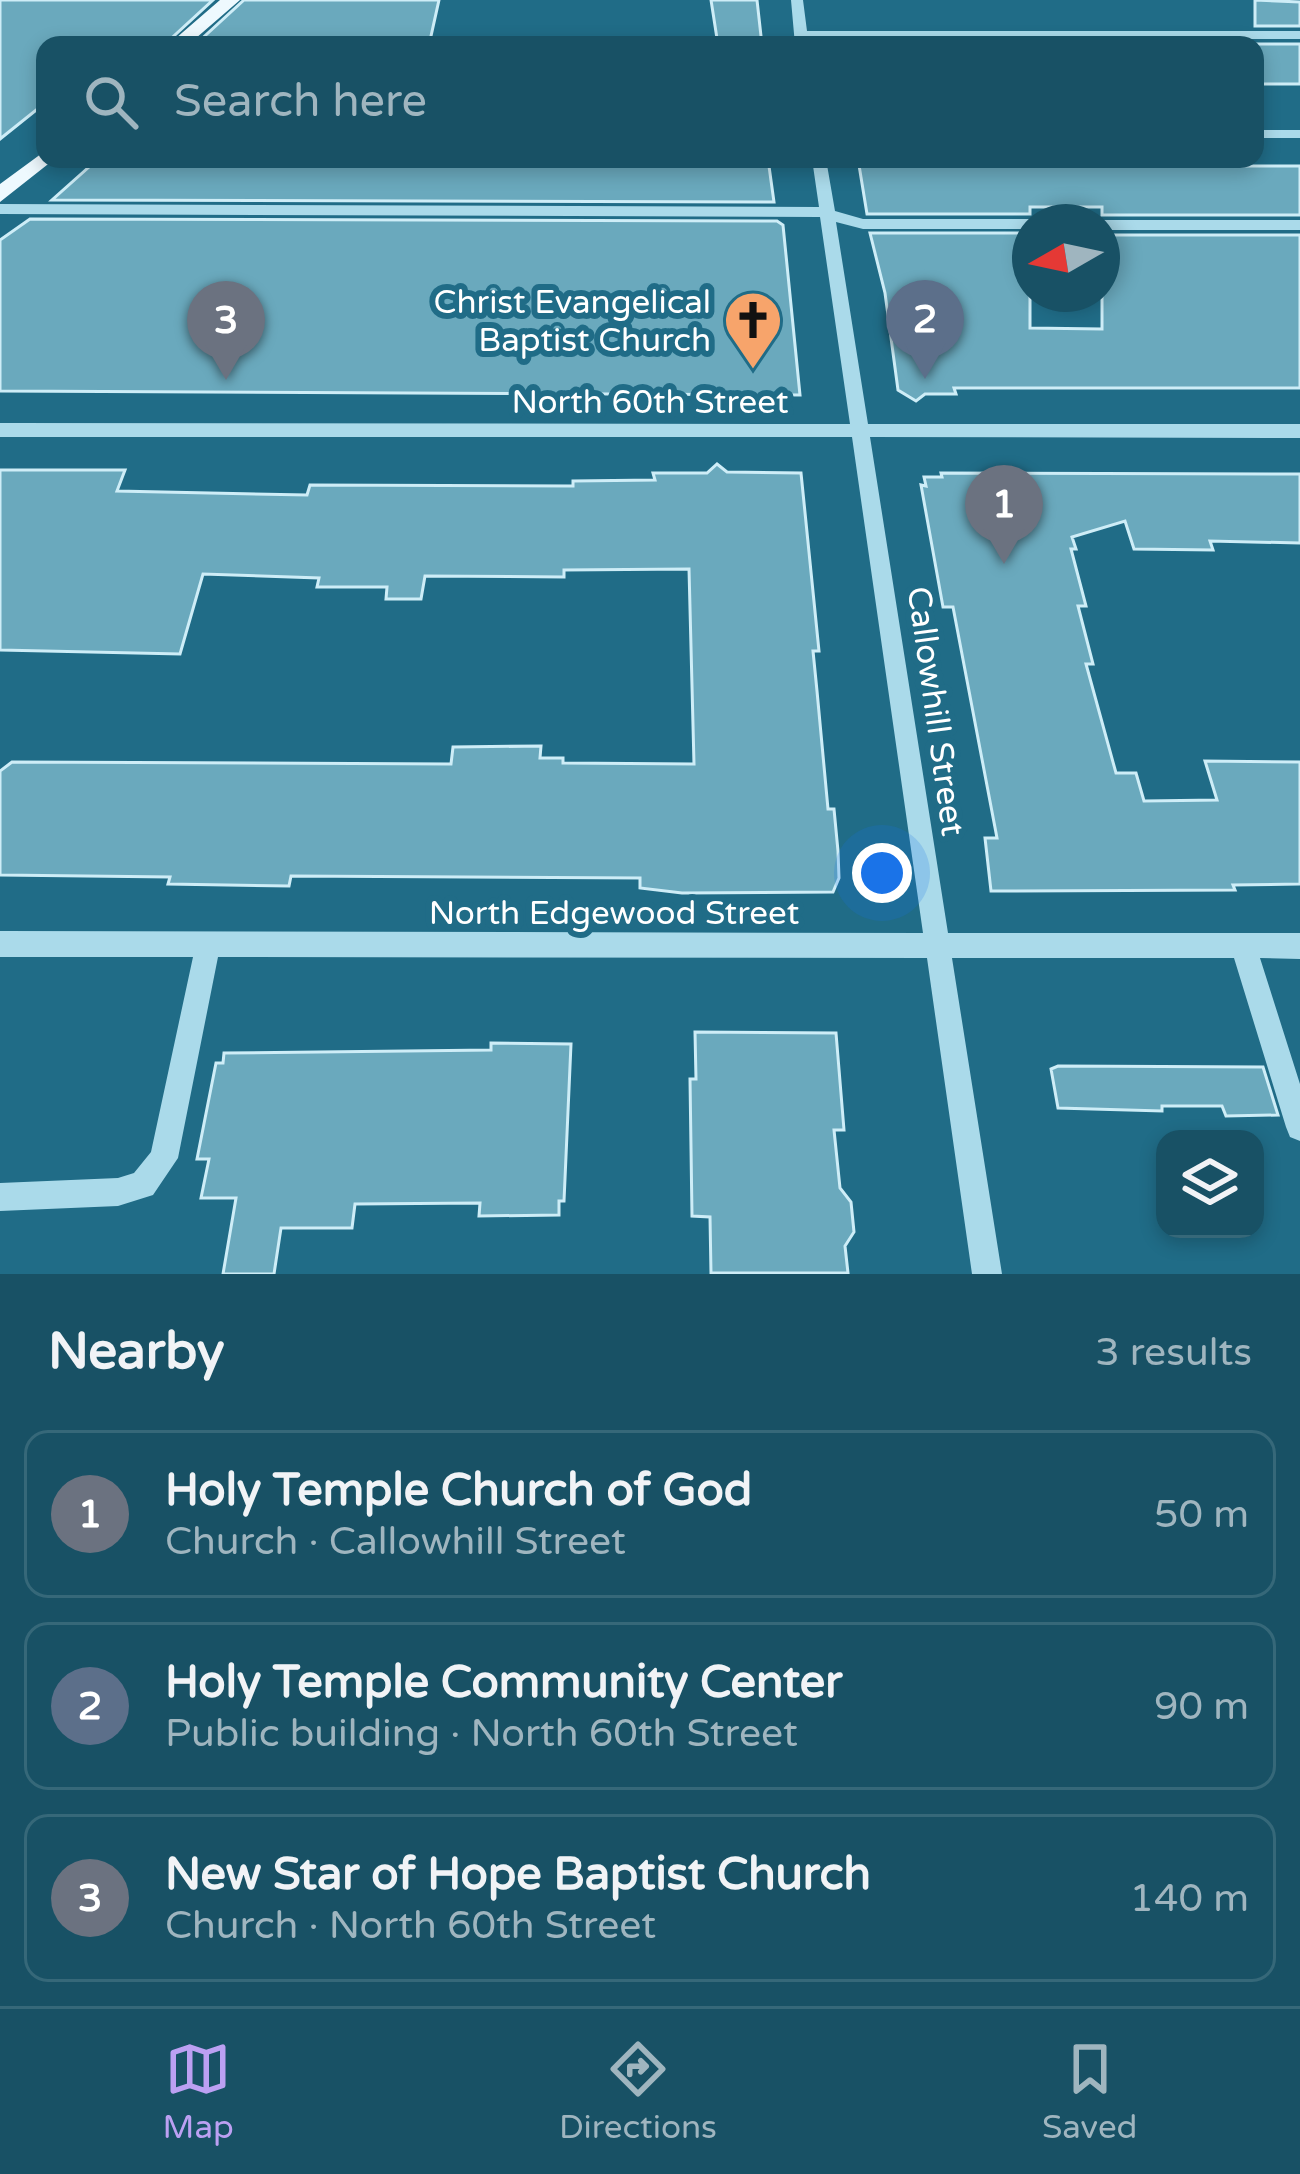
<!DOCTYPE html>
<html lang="en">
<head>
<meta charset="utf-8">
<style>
	body { margin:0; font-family:"Varela Round",sans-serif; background:#255b6e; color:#f1f3f6 }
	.controls { position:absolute; right:36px; bottom:36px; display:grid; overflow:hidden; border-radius:24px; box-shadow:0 6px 18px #0003 }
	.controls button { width:108px; height:108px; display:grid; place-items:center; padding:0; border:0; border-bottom:3px solid #366879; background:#185165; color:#f1f3f6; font:60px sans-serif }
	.compass { position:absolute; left:1012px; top:204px; width:108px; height:108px; border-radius:50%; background:#185165; box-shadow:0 6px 18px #0003; rotate:261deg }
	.you { position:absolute; left:882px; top:873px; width:42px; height:42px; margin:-30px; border:9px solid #fff; border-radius:50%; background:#1a73e8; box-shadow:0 0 0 18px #1a73e833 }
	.badge { display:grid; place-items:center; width:78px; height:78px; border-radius:50%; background:#bca0f2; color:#fff; font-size:39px; font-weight:700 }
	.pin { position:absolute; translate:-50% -99px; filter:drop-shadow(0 3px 6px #0008) }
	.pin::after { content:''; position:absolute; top:63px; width:42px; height:36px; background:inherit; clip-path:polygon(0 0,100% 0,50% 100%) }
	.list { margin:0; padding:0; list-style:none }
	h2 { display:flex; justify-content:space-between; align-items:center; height:156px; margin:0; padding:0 48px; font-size:51px }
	h2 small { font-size:39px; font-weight:400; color:#9fb5bf }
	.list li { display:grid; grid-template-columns:78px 1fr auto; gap:36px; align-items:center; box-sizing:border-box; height:168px; margin:0 24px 24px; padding:0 24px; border:3px solid #366879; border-radius:24px }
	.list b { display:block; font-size:45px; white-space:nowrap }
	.list p { margin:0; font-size:39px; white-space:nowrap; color:#9fb5bf }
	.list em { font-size:39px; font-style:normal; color:#9fb5bf }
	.icon { flex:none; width:66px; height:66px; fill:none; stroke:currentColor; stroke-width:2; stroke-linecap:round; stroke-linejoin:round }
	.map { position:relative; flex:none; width:1300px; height:1274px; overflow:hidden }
	.search { position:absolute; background:#185165; box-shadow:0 6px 18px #0003; left:36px; right:36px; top:36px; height:132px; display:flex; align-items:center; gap:30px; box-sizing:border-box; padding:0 42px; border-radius:24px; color:#9fb5bf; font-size:45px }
	.sheet { height:732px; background:#185165 }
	nav { display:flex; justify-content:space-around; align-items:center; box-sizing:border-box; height:168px; border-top:3px solid #366879; background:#185165; font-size:33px; color:#9fb5bf }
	nav a { display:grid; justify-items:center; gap:6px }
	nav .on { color:#bca0f2 }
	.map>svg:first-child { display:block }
</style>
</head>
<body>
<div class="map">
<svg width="1300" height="1274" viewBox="0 0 1300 1274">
	<rect width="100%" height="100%" fill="#206c87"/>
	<path fill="#6aa9bd" stroke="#ceedf7" stroke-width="3" d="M0 0H213L164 45H45V103L0 139Z
		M244 0H439L429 45H195Z
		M711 0H757L762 45H718Z
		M1255 0 1300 2V26H1255Z
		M1255 44H1300V84H1255Z
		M98 159H768L774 202 52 200Z
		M858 159H1193L1196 166H1300V215H1102V207H1030V214H867Z
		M30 219 777 221 783 225 800 395 0 391V240Z
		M870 233H1030V328L1102 329V235H1300V388H954L956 394H925L916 401 898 390 885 293Z
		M717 464 727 472 801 473 819 651H813L817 691 828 809H834L838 851 839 878 833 892 682 893 640 888V878L291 876 289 886 168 884 170 877 0 875V771L12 762 451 764 453 747 541 746 540 758H563V763L694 764 689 569 564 570V577L425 576 421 599H386L387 587H317L319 578 203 574 180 654 0 650V470H125L117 491 307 495 310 485 573 486V481L655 480 653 473H707Z
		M941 473 1300 474V543L1210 541 1213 550 1134 549 1125 521 1072 537 1076 549H1071L1086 606H1078L1093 664H1086L1116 773H1136L1144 801 1217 800 1205 761 1300 762V884L1233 885 1235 890 991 891 985 838H997L953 607H943L921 485 926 486 924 477H942Z
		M695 1032 836 1033 844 1130H834L840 1188 851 1202 854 1232 845 1246 848 1273H711L710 1217 692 1216 690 1079H696Z
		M491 1043 571 1044 564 1201H559V1215L479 1216 480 1203 355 1204 352 1228H281L274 1274H223L236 1198H201L209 1159H197L216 1063H223L224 1053 491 1050Z
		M1058 1066 1263 1067 1278 1115 1226 1116 1222 1106H1162V1111L1058 1108 1051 1069Z"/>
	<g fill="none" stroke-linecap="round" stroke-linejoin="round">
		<path fill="#aadaea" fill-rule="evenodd" d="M791 0H803L807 31H1300V39H808L809 45H795Z
			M1255 130H1300V138H1255Z
			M812 159H826L835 211 863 219H1030L1036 222H1030V229H863L836 222 868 424H1300V438L870 437 948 933H1300V959L1260 958 1300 1084V1141L1290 1137 1286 1127 1234 958H952L1002 1274H972L927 958 218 957 178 1158 153 1195 118 1206 0 1211V1183L118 1178 134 1173 151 1152 193 957H0V931L923 933 852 437H0V423L850 424 820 217 0 214V204L819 207Z
			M1102 220H1300V230H1102V222H1096Z"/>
		<path fill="#eef9fe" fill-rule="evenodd" d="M220 0H240L188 45H168Z
			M45 151V159L52 161 0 202V184Z"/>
	</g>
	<defs>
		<g id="church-pin" transform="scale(3)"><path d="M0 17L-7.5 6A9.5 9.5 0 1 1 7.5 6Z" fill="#f7a46b" stroke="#206c87"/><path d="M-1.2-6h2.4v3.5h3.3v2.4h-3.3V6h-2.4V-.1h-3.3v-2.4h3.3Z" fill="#111"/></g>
	</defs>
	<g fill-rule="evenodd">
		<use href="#church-pin" x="753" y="320"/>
	</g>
	<g text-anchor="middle" stroke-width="12" stroke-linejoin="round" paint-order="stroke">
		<g font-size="33" fill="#fff" stroke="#206c87" text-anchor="end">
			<text x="711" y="313">Christ Evangelical<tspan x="711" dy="38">Baptist Church</tspan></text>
		</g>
		<g font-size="33" fill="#fff" stroke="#206c87">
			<text x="650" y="413">North 60th Street</text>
			<text transform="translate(937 711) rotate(82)" y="12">Callowhill Street</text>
			<text x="614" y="924">North Edgewood Street</text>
		</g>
	</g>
</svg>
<div class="controls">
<button><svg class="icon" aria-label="layers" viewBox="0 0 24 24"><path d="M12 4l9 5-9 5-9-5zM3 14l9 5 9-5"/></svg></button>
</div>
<svg class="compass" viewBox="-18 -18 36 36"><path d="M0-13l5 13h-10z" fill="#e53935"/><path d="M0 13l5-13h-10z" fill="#9fb5bf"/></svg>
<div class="you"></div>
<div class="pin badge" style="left:1004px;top:564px;background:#6b7280">1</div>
<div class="pin badge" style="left:925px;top:379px;background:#5c6f8a">2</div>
<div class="pin badge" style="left:226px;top:380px;background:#6b7280">3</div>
<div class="search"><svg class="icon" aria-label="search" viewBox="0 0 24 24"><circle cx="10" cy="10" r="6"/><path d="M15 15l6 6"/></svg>Search here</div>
</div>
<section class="sheet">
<h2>Nearby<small>3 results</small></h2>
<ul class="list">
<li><span class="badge" style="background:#6b7280">1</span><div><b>Holy Temple Church of God</b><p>Church · Callowhill Street</p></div><em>50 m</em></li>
<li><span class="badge" style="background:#5c6f8a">2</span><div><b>Holy Temple Community Center</b><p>Public building · North 60th Street</p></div><em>90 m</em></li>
<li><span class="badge" style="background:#6b7280">3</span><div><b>New Star of Hope Baptist Church</b><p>Church · North 60th Street</p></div><em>140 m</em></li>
</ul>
</section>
<nav>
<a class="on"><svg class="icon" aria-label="map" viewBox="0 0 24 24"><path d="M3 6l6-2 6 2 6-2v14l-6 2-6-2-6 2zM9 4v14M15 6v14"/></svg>Map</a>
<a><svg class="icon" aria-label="directions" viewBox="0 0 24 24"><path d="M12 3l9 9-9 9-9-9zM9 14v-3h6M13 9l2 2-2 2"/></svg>Directions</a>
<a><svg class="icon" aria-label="saved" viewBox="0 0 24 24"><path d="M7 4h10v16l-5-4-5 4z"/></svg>Saved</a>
</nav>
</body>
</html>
